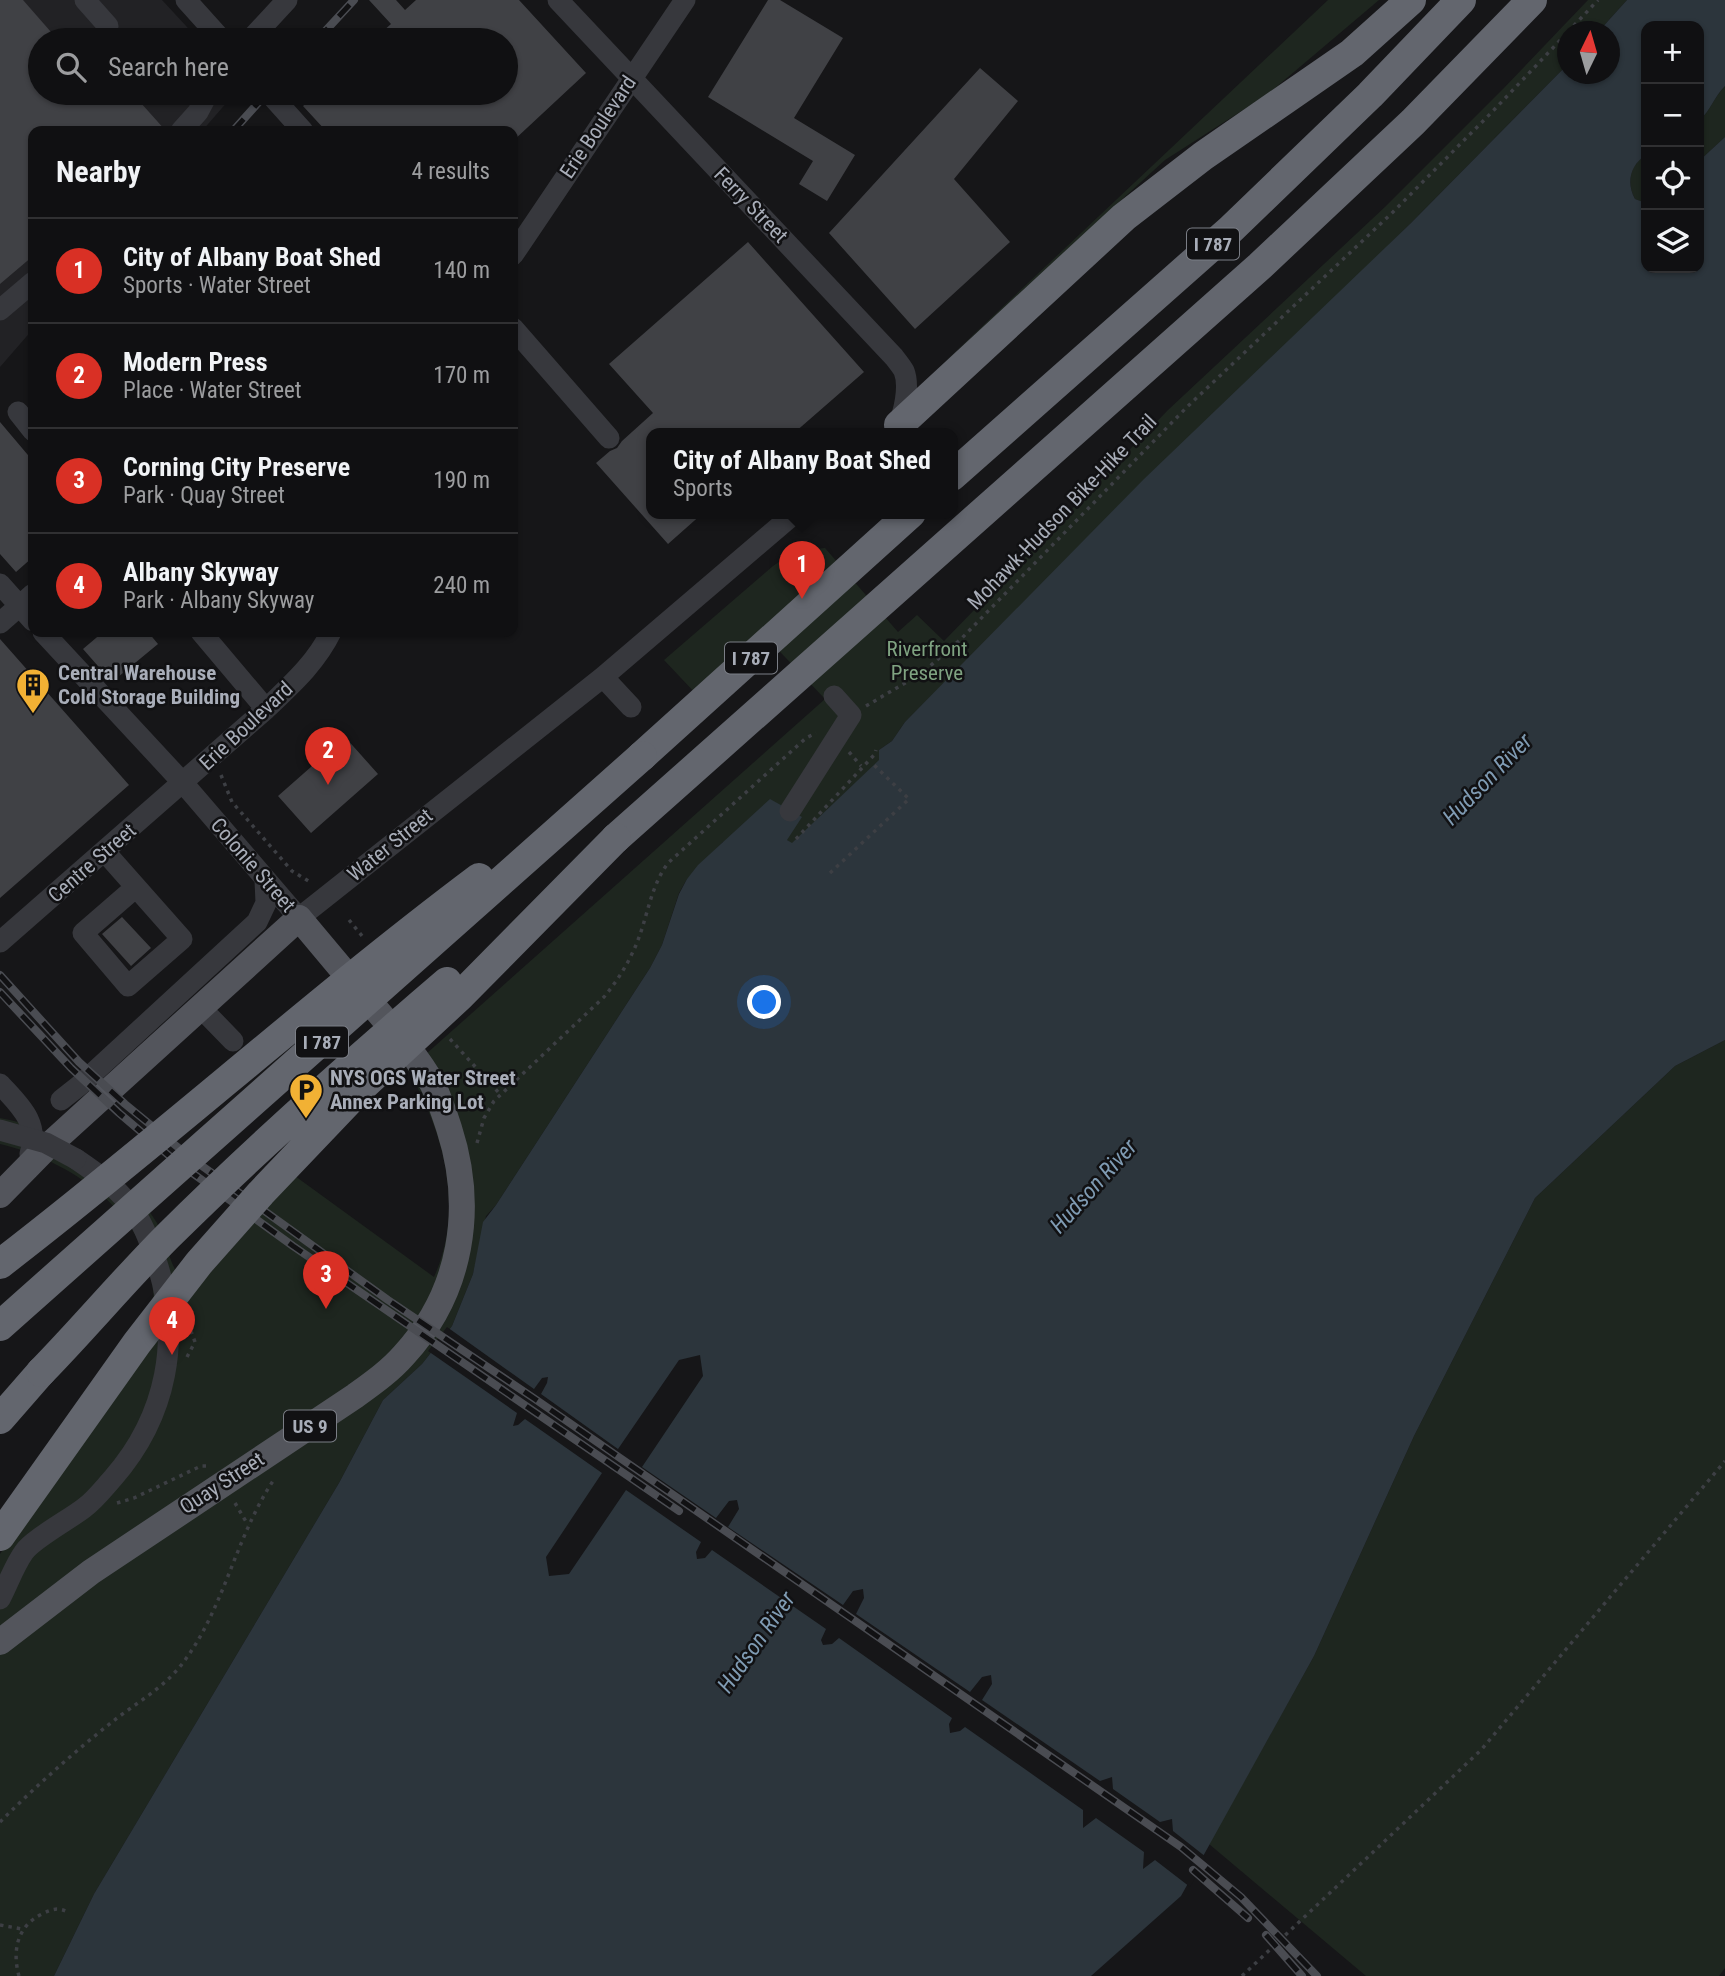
<!DOCTYPE html>
<html lang="en">
<head>
<meta charset="utf-8">
<style>
	body { margin:0; font-family:"Roboto Condensed",sans-serif; background:#1e1e20; color:#f1f3f6 }
	.controls { position:absolute; right:21px; top:21px; display:grid; overflow:hidden; border-radius:14px; box-shadow:0 2px 5px #0004 }
	.controls button { width:63px; height:63px; display:grid; place-items:center; padding:0; border:0; border-bottom:2px solid #303032; background:#101012; color:#f1f3f6; font:35px sans-serif }
	.compass { position:absolute; left:1557px; top:21px; width:63px; height:63px; border-radius:50%; background:#101012; box-shadow:0 2px 5px #0004; rotate:5deg }
	.you { position:absolute; left:765px; top:1003px; width:24px; height:24px; margin:-18px; border:5px solid #fff; border-radius:50%; background:#1a73e8; box-shadow:0 0 0 10px #1a73e833 }
	.badge { display:grid; place-items:center; width:46px; height:46px; border-radius:50%; background:#d93025; color:#fff; font-size:23px; font-weight:700 }
	.pin { position:absolute; translate:-50% -58px; filter:drop-shadow(0 2px 4px #0008) }
	.pin::after { content:''; position:absolute; top:37px; width:24px; height:21px; background:inherit; clip-path:polygon(0 0,100% 0,50% 100%) }
	.popup { position:absolute; left:646px; top:428px; width:312px; height:91px; box-sizing:border-box; display:grid; place-content:center; border-radius:14px; background:#101012; filter:drop-shadow(0 2px 5px #0005); font-size:23px; white-space:nowrap; color:#9c9d9f }
	.popup b { font-size:26px; color:#f1f3f6 }
	.popup::after { content:''; position:absolute; left:50%; top:100%; margin-left:-14px; border:14px solid transparent; border-top-color:#101012 }
	.list { margin:0; padding:0; list-style:none }
	h2 { display:flex; justify-content:space-between; align-items:center; height:91px; margin:0; padding:0 28px; font-size:30px }
	h2 small { font-size:23px; font-weight:400; color:#9c9d9f }
	.list li { display:grid; grid-template-columns:46px 1fr auto; gap:21px; align-items:center; box-sizing:border-box; height:105px; padding:0 28px; border-top:2px solid #303032 }
	.list b { display:block; font-size:26px; white-space:nowrap }
	.list p { margin:0; font-size:23px; white-space:nowrap; color:#9c9d9f }
	.list em { font-size:23px; font-style:normal; color:#9c9d9f }
	.icon { flex:none; width:38px; height:38px; fill:none; stroke:currentColor; stroke-width:2; stroke-linecap:round; stroke-linejoin:round }
	.map { position:relative; flex:none; width:1725px; height:1976px; overflow:hidden }
	.search { position:absolute; background:#101012; box-shadow:0 2px 5px #0004; left:28px; top:28px; width:490px; height:77px; display:flex; align-items:center; gap:18px; box-sizing:border-box; padding:0 24px; border-radius:38px; color:#9c9d9f; font-size:26px }
	.panel { position:absolute; background:#101012; box-shadow:0 2px 5px #0004; left:28px; top:126px; width:490px; height:511px; border-radius:14px }
	.map>svg:first-child { display:block }
</style>
</head>
<body>
<div class="map">
<svg width="1725" height="1976" viewBox="0 0 1725 1976">
	<rect width="100%" height="100%" fill="#161618"/>
	<path fill="#222225" d="M0 0H162L199 40H40V93H235L202 131H33V329L0 367Z"/>
	<path fill="#1e261f" d="M1328 0H1379L1268 94 1165 160 939 367Z
		M1588 0H1627L1599 31 1568 32 1567 65 1411 223 905 722 892 741 879 750 880 760 792 844 787 840 723 842 687 879 679 893 662 945 650 968 496 1205 486 1216 473 1274 452 1326 422 1364 383 1400 339 1483 94 1894 54 1976H0V1554L154 1336C154 1315 155 1293 150 1271 134 1203 64 1159 0 1144V1118C51 1126 132 1178 157 1223 163 1235 167 1250 172 1263 177 1274 183 1285 189 1297L295 1176 434 1277C465 1209 444 1132 408 1070L825 699 764 635 697 695 664 660 773 566 795 551 825 548 898 632 917 615 944 641 1168 410 1386 206 1503 89Z
		M1725 86V137L1699 161V121C1711 110 1714 97 1725 86Z
		M1646 155V203L1635 199C1626 183 1630 164 1646 155Z
		M1725 1040V1968L1719 1976H1366L1209 1844 1314 1656 1414 1436 1535 1198 1675 1066Z"/>
	<path fill="#2c353c" d="M1627 0H1725V86C1714 97 1711 110 1699 121V26H1646V155C1630 165 1626 183 1635 199L1646 203V268H1699V161L1725 137V1040L1675 1066 1535 1198 1414 1436 1314 1656 1181 1896 1091 1976H54L94 1894 339 1483 383 1400 422 1364 452 1326 473 1274 483 1222 496 1205 650 968 662 945 679 894 687 879 698 865 770 799 802 817 787 840 792 843 879 760V750L892 741 905 722 1144 479 1411 223 1567 65 1568 74H1610V32L1599 31Z"/>
	<path fill="#161618" d="M447 1327 534 1389 542 1378 548 1377 547 1383 541 1394 618 1449 679 1360 700 1355 703 1376 642 1467 716 1518 729 1501 737 1500 739 1509 728 1527 843 1605 853 1591 863 1589 864 1598 856 1614 970 1692 982 1677 991 1675 992 1684 982 1700 1100 1781 1112 1777 1113 1789 1160 1822 1172 1819 1173 1831 1206 1857 1190 1887 1155 1860 1143 1869 1144 1852 1096 1818 1083 1828V1810L965 1727 960 1731 950 1733 949 1724 952 1718 839 1638 832 1644 823 1645 821 1640 826 1629 712 1550 705 1558 697 1559 696 1552 701 1542 626 1490 569 1574 549 1576 546 1557 602 1473 525 1419 518 1425 513 1426 517 1413 428 1351Z"/>
	<path fill="#404145" d="M0 0H23L58 40H40V93H132L166 131H33V256L0 284Z
		M369 0H396L405 10 416 0H519L586 73 513 141V131H326L303 106 317 93H506V40H373L391 24Z
		M768 0H780L843 38 794 118 855 155 827 201 799 184 813 161 708 97Z
		M980 68 1018 101 954 179 1010 242 915 329 829 233Z
		M748 242 864 372 794 433H652V513H703L668 544 596 463 610 451 617 448 622 441 653 413 609 364Z
		M0 422 33 461V557L16 572 0 554Z
		M103 632H148L158 644 112 682 83 649Z
		M0 639 129 785 0 898Z
		M345 737 378 774 311 833 278 796Z
		M122 917 151 948 131 966 102 934Z"/>
	<g fill="none" stroke-linecap="round" stroke-linejoin="round">
		<path stroke="#3d3f44" stroke-width="3.5" stroke-dasharray="3.5 5" stroke-linecap="butt" d="M1568 32 1598 0
			M866 706 922 673 960 640 1187 407 1393 212 1493 111 1568 32
			M849 752 861 766
			M221 775 232 802 292 871 310 882
			M796 839 875 754 876 750
			M830 873 909 799 874 765
			M349 920 363 937
			M450 1039 500 1094
			M477 1143 484 1118 494 1101 604 997C618 980 630 961 638 940 648 914 651 886 668 863L806 738 816 733
			M187 1357 195 1342 188 1323
			M117 1503 134 1498 201 1466H210
			M235 1503 248 1525
			M0 1822C35 1787 73 1753 112 1722 136 1703 167 1686 185 1660 225 1606 236 1535 275 1478
			M0 1925 22 1929
			M19 1976C12 1951 17 1926 42 1914 52 1909 58 1907 68 1912
			M1242 1976 1481 1750 1725 1461"/>
		<path stroke="#37383d" stroke-width="21" d="M85 0 108 26
			M186 0 222 40
			M558 0 894 357C897 361 902 367 904 371 910 386 904 414 897 427
			M250 40 287 0
			M269 93 303 131
			M181 131 198 112 208 93
			M513 255 685 0
			M0 310 33 282
			M513 328 609 438
			M18 412 33 431
			M0 584 33 621
			M0 623 33 594
			M43 632 184 784 299 918 603 677 795 513
			M201 632 266 709
			M603 677 631 707
			M790 811 851 715 834 696
			M105 852 182 939 128 986 83 933 136 887
			M0 942 266 709C291 685 316 663 331 632
			M200 1007 233 1041
			M0 1084C19 1105 40 1122 30 1154
			M61 1100 80 1085 257 922 266 903 265 880
			M0 1599C8 1584 14 1566 24 1552 33 1539 70 1519 84 1508 95 1500 104 1488 113 1478 167 1416 182 1338 156 1260 149 1240 142 1220 128 1203 114 1185 95 1172 76 1159"/>
		<path stroke="#53555c" stroke-width="26" d="M0 1195 47 1147 299 918C324 948 349 978 374 1007 395 1032 416 1055 432 1083 439 1097 444 1113 449 1128 475 1208 462 1292 404 1355 390 1371 373 1383 355 1396L91 1572 0 1642"/>
		<path stroke="#63666e" stroke-width="30" d="M899 425 1124 217 1203 156 1352 53 1411 0
			M952 476 1230 230 1370 95 1461 0
			M642 756 911 513
			M616 838 1260 266 1413 122 1532 0
			M0 1419 41 1372"/>
		<g stroke="#4a4c52" stroke-width="8">
			<path id="rail" d="M317 40 354 0
				M233 131 267 93
				M0 975 79 1062 125 1104 191 1158 388 1300 535 1399 1181 1847 1241 1897 1317 1976
				M0 992 71 1068 119 1113 173 1159 293 1246 679 1511
				M1193 1870 1248 1918
				M1266 1935 1302 1976"/>
		</g>
		<use href="#rail" stroke="#111113" stroke-width="5" stroke-dasharray="16" stroke-linecap="butt"/>
		<path stroke="#37383d" stroke-width="21" d="M0 1130 46 1143 76 1159"/>
		<path stroke="#63666e" stroke-width="30" d="M0 1264C163 1139 315 1001 479 878
			M0 1326 642 756
			M41 1372C84 1328 124 1280 168 1236 257 1148 351 1064 447 982
			M0 1536 137 1343 199 1263 261 1193 364 1085 460 996 616 838"/>
	</g>
	<defs>
		<g id="building-pin" transform="scale(1.75)"><path d="M0 17L-7.5 6A9.5 9.5 0 1 1 7.5 6Z" fill="#f2b134" stroke="#111113"/><path d="M-4-6H4V6H1V3H-1V6H-4ZM-2.5-4.3h1.7v1.8h-1.7ZM.8-4.3h1.7v1.8H.8ZM-2.5-1h1.7V.8h-1.7ZM.8-1h1.7V.8H.8Z" fill="#111"/></g>
		<g id="parking-pin" transform="scale(1.75)"><path d="M0 17L-7.5 6A9.5 9.5 0 1 1 7.5 6Z" fill="#f2b134" stroke="#111113"/><path d="M-3.5-5.5H1a3.5 3.5 0 0 1 0 7H-1V5.5H-3.5ZM-1-3.4V-.6H.8a1.4 1.4 0 0 0 0-2.8Z" fill="#111"/></g>
	</defs>
	<g fill-rule="evenodd">
		<use href="#building-pin" x="33" y="685"/>
		<use href="#parking-pin" x="306" y="1090"/>
	</g>
	<g text-anchor="middle" stroke-width="5" stroke-linejoin="round" paint-order="stroke">
		<g fill="#111113" stroke="#7b7e86" stroke-width="2">
			<rect x="1187" y="228.5" width="52" height="31" rx="5"/>
			<rect x="725" y="642.5" width="52" height="31" rx="5"/>
			<rect x="296" y="1026.5" width="52" height="31" rx="5"/>
			<rect x="284" y="1410.5" width="52" height="31" rx="5"/>
		</g>
		<g font-size="19" font-weight="bold" fill="#a8adb8">
			<text x="1213" y="251">I 787</text>
			<text x="751" y="665">I 787</text>
			<text x="322" y="1049">I 787</text>
			<text x="310" y="1433">US 9</text>
		</g>
		<g font-size="21" fill="#a8adb8" stroke="#111113">
			<text transform="translate(598 127) rotate(-56)" y="7">Erie Boulevard</text>
			<text transform="translate(751 205) rotate(46)" y="7">Ferry Street</text>
			<text transform="translate(1062 512) rotate(-46)" y="7">Mohawk-Hudson Bike-Hike Trail</text>
			<text transform="translate(246 726) rotate(-43)" y="7">Erie Boulevard</text>
			<text transform="translate(390 845) rotate(-39)" y="7">Water Street</text>
			<text transform="translate(92 863) rotate(-41)" y="7">Centre Street</text>
			<text transform="translate(253 865) rotate(49)" y="7">Colonie Street</text>
			<text transform="translate(222 1483) rotate(-33)" y="7">Quay Street</text>
		</g>
		<g font-size="21" fill="#7fa381" stroke="#111113">
			<text x="927" y="656">Riverfront<tspan x="927" dy="24">Preserve</tspan></text>
		</g>
		<g font-size="21" font-weight="bold" fill="#a8adb8" stroke="#111113" text-anchor="start">
			<text x="58" y="680">Central Warehouse<tspan x="58" dy="24">Cold Storage Building</tspan></text>
			<text x="330" y="1085">NYS OGS Water Street<tspan x="330" dy="24">Annex Parking Lot</tspan></text>
		</g>
		<g font-size="23" font-style="italic" fill="#7f9bb3" stroke="#111113">
			<text transform="translate(1487 779) rotate(-46)" y="8">Hudson River</text>
			<text transform="translate(1093 1186) rotate(-48)" y="8">Hudson River</text>
			<text transform="translate(756 1642) rotate(-55)" y="8">Hudson River</text>
		</g>
	</g>
</svg>
<div class="controls">
<button>+</button>
<button>−</button>
<button><svg class="icon" aria-label="locate" viewBox="0 0 24 24"><circle cx="12" cy="12" r="6"/><path d="M12 2v4M12 18v4M2 12h4M18 12h4"/></svg></button>
<button><svg class="icon" aria-label="layers" viewBox="0 0 24 24"><path d="M12 4l9 5-9 5-9-5zM3 14l9 5 9-5"/></svg></button>
</div>
<svg class="compass" viewBox="-18 -18 36 36"><path d="M0-13l5 13h-10z" fill="#e53935"/><path d="M0 13l5-13h-10z" fill="#9c9d9f"/></svg>
<div class="you"></div>
<div class="pin badge" style="left:802px;top:599px">1</div>
<div class="popup"><b>City of Albany Boat Shed</b>Sports</div>
<div class="pin badge" style="left:328px;top:785px">2</div>
<div class="pin badge" style="left:326px;top:1309px">3</div>
<div class="pin badge" style="left:172px;top:1355px">4</div>
<div class="search"><svg class="icon" aria-label="search" viewBox="0 0 24 24"><circle cx="10" cy="10" r="6"/><path d="M15 15l6 6"/></svg>Search here</div>
<section class="panel">
<h2>Nearby<small>4 results</small></h2>
<ul class="list">
<li><span class="badge">1</span><div><b>City of Albany Boat Shed</b><p>Sports · Water Street</p></div><em>140 m</em></li>
<li><span class="badge">2</span><div><b>Modern Press</b><p>Place · Water Street</p></div><em>170 m</em></li>
<li><span class="badge">3</span><div><b>Corning City Preserve</b><p>Park · Quay Street</p></div><em>190 m</em></li>
<li><span class="badge">4</span><div><b>Albany Skyway</b><p>Park · Albany Skyway</p></div><em>240 m</em></li>
</ul>
</section>
</div>
</body>
</html>
